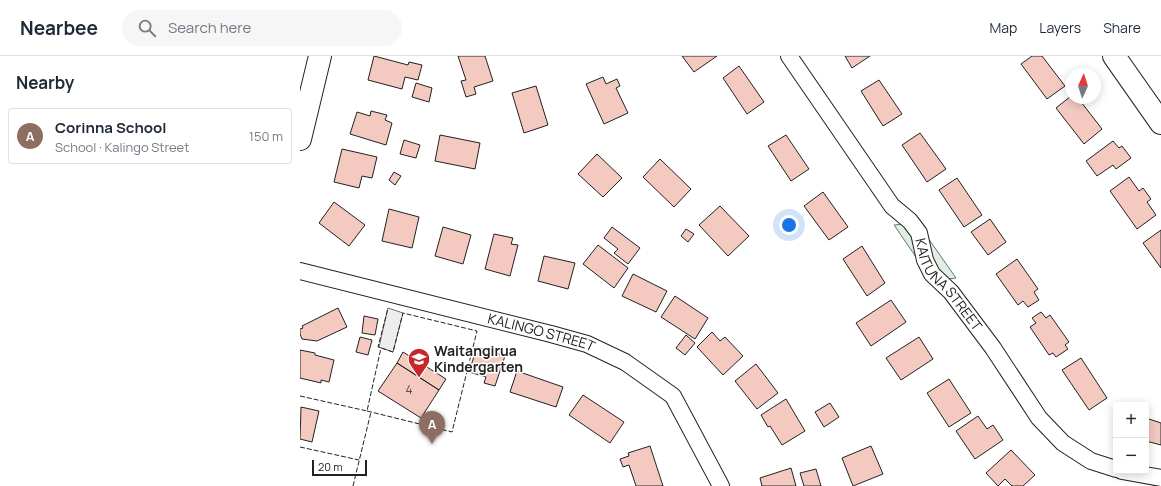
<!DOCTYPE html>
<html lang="en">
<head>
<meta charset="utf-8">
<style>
	body { margin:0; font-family:Manrope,sans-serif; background:#f6f6f7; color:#1f2937 }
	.controls { position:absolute; right:12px; bottom:12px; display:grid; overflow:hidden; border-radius:4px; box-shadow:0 2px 10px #0003 }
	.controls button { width:36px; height:36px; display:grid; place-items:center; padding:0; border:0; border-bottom:1px solid #e0e1e3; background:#fff; color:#1f2937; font:20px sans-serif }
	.compass { position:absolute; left:765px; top:12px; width:36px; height:36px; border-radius:50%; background:#fff; box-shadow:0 2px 10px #0003; rotate:4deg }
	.scale { position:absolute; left:12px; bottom:10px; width:55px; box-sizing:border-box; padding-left:4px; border:2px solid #222; border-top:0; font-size:11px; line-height:14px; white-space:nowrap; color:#222; -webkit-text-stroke:3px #fff; paint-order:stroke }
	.you { position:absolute; left:489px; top:169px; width:14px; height:14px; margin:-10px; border:3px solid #fff; border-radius:50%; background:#1a73e8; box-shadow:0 0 0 6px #1a73e833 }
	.badge { display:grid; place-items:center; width:26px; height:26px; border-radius:50%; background:#c62828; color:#fff; font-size:13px; font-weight:700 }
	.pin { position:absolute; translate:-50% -33px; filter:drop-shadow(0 1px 2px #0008) }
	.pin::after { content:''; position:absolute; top:21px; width:14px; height:12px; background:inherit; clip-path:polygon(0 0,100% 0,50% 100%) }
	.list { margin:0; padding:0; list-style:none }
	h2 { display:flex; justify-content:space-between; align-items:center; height:52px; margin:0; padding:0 16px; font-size:17px }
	h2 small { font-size:13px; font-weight:400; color:#747a83 }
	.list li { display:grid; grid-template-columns:26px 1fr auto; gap:12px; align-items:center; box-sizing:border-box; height:56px; margin:0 8px 8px; padding:0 8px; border:1px solid #e0e1e3; border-radius:4px }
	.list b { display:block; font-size:15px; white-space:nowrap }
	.list p { margin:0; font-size:13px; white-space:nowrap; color:#747a83 }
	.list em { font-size:13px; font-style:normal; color:#747a83 }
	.icon { flex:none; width:22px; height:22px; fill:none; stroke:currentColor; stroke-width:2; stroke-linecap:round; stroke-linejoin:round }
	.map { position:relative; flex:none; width:861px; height:430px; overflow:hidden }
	header { display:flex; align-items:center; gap:24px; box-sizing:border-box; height:56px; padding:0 20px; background:#fff; border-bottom:1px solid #e0e1e3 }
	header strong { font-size:19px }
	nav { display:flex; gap:22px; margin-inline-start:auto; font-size:14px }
	.search { width:280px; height:36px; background:#f6f6f7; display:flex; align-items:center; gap:10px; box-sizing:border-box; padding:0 14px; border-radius:22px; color:#747a83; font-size:15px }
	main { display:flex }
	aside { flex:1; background:#fff }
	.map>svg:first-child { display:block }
</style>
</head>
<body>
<header>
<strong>Nearbee</strong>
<div class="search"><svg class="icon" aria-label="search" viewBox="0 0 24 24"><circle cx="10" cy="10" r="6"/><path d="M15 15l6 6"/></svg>Search here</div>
<nav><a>Map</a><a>Layers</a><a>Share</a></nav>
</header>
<main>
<aside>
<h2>Nearby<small></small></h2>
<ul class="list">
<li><span class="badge" style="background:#8d6e63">A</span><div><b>Corinna School</b><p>School · Kalingo Street</p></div><em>150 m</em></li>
</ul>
</aside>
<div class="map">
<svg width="861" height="430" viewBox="0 0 861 430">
	<rect width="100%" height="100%" fill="#fff"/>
	<path fill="#e0efe3" stroke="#6f6f6f" d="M604 168 610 173 618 204 594 169Z
		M628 182 656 222 648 223 643 221 633 206Z"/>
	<path fill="#ededed" stroke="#6f6f6f" d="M88 252 103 257 93 296 79 291Z"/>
	<path fill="#f3c9c0" stroke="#222" d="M74 0 108 9 109 6 122 9 118 24 105 21 102 33 68 24Z
		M158 0H185L193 25 174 31 176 38 166 41 161 25 166 24Z
		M382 0H417L394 16Z
		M545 0H570L552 12Z
		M732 0H742L765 30 747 43 721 8Z
		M439 10 464 46 447 58 423 22Z
		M303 21 306 28 317 23 320 30 316 32 328 57 304 68 286 28Z
		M579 24 602 58 583 70 561 35Z
		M116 27 132 32 129 46 112 41Z
		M236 30 248 69 224 77 212 37Z
		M771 40V42H778L802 73 784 88 756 52Z
		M71 55 87 59 85 64 92 67 86 89 50 78 57 56 70 60Z
		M620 77 646 113 627 126 602 89Z
		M140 79 180 87 175 113 135 105Z
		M486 79 509 113 491 125 468 90Z
		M104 84 120 89 116 102 100 98Z
		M813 85 819 92 822 90 831 102 816 113 813 109 797 120 786 105Z
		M42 93 77 101 72 122 62 120 59 132 34 126Z
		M297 98 322 122 303 141 278 118Z
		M360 103 391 133 374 151 343 121Z
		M94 116 101 120 95 129 89 124Z
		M829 121 839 135 843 132 851 143 847 146 856 159 837 173 810 135Z
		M657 122 682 159 664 171 639 134Z
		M523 136 548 171 529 184 504 150Z
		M34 146 65 169 49 190 19 167Z
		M420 150 449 180 428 200 399 169Z
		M89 153 119 161 112 192 82 185Z
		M690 163 706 186 688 199 671 176Z
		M143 171 171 179 163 208 135 200Z
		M312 171 340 192 328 208 314 197 318 193 304 182Z
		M386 173 394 178 388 186 381 180Z
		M861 174V212L843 187Z
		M194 178 213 182 211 188 218 189 210 220 185 213Z
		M298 189 328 212 314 232 283 208Z
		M562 190 585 227 567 240 543 203Z
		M244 200 275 207 268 233 238 225Z
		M717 203 738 233 734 236 739 244 728 251 723 245 718 249 696 218Z
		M333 218 367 235 356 256 322 240Z
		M375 240 408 262 395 283 361 261Z
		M591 244 606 266 571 290 556 267Z
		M38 252 47 271 17 285 2 283 0 278V273L3 272 2 270Z
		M741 256 746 262 750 259 769 286 765 289 768 293 756 301 753 297 749 299 730 271 736 267 732 262Z
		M64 260 78 263 75 279 62 277Z
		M412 276 420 285 425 281 443 300 423 319 397 291Z
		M386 279 395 287 385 299 376 292Z
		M60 281 72 284 68 299 56 296Z
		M619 281 633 303 601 324 586 302Z
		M177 291 205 300 195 330 184 327 186 321 169 316Z
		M0 294 15 297V299L34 304 29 326 21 324V327L0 322Z
		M103 296 146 323 139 334 97 307Z
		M781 302 807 342 789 354 762 314Z
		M97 307 139 334 121 362 78 335Z
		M456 308 478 337 457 353 435 325Z
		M217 315 263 331 256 351 210 336Z
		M649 323 671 357 649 371 627 337Z
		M283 339 324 366 310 387 269 359Z
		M486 343 505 375 482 389 470 370 468 371 461 359Z
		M530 347 539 361 524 371 515 356Z
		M1 351 19 355 12 386 0 383Z
		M678 360 687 373 693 369 703 384 675 403 656 375Z
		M846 362 861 367V389L846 385Z
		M350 390 363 430H336L329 409 323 411 320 403 329 400 328 397Z
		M571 390 583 418 553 430 542 402Z
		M711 394 735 419 723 430H712L705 423 698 430 686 417Z
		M491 412 496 430H462L460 422Z
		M516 413 521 430H504L500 417Z"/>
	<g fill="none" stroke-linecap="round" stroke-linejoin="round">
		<g stroke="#222" stroke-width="18">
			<g id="street">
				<path id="s1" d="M489 0 592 150 610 165 619 177 625 204 632 218 651 236 693 292 739 362 763 387 791 405 816 413"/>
				<path id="s2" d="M0 215 251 278 287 288 325 306 373 340 421 430"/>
				<path d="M822 415 861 422"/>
			</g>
		</g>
		<g stroke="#222" stroke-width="24">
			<path id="secondary" d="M814 0 861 67
				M0 83 20 0"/>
		</g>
		<use href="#street" stroke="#fff" stroke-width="16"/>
		<use href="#secondary" stroke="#fff" stroke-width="22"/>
		<path stroke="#222" stroke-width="1" stroke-dasharray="5 2" stroke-linecap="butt" d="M0 340 67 355 81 292
			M67 355 152 376 177 275 103 257 93 296 78 291 88 252
			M0 391 59 404
			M53 430 71 356"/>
	</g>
	<defs>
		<g id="school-pin" transform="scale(1.15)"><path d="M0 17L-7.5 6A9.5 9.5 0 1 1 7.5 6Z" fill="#c62828" stroke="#fff"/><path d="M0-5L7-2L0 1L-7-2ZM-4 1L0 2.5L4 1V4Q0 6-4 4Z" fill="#fff"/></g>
	</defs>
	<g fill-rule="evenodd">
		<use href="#school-pin" x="119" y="303"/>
	</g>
	<g text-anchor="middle" stroke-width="3" stroke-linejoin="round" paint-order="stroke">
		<g font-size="12" fill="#564c4a">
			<text x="109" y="338">4</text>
		</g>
		<g font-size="14" fill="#222" stroke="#fff">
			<text dy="5" stroke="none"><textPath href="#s1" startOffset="281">KAITUNA STREET</textPath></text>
			<text dy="5" stroke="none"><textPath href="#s2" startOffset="249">KALINGO STREET</textPath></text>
		</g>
		<g font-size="14" font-weight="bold" fill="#222" stroke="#fff" text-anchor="start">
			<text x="134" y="300">Waitangirua<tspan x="134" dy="16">Kindergarten</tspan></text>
		</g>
	</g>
</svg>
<div class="controls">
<button>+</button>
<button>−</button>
</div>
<svg class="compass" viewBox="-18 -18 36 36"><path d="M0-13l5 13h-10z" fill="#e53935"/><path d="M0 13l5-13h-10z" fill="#747a83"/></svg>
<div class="scale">20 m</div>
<div class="you"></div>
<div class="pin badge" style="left:132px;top:388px;background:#8d6e63">A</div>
</div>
</main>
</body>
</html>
